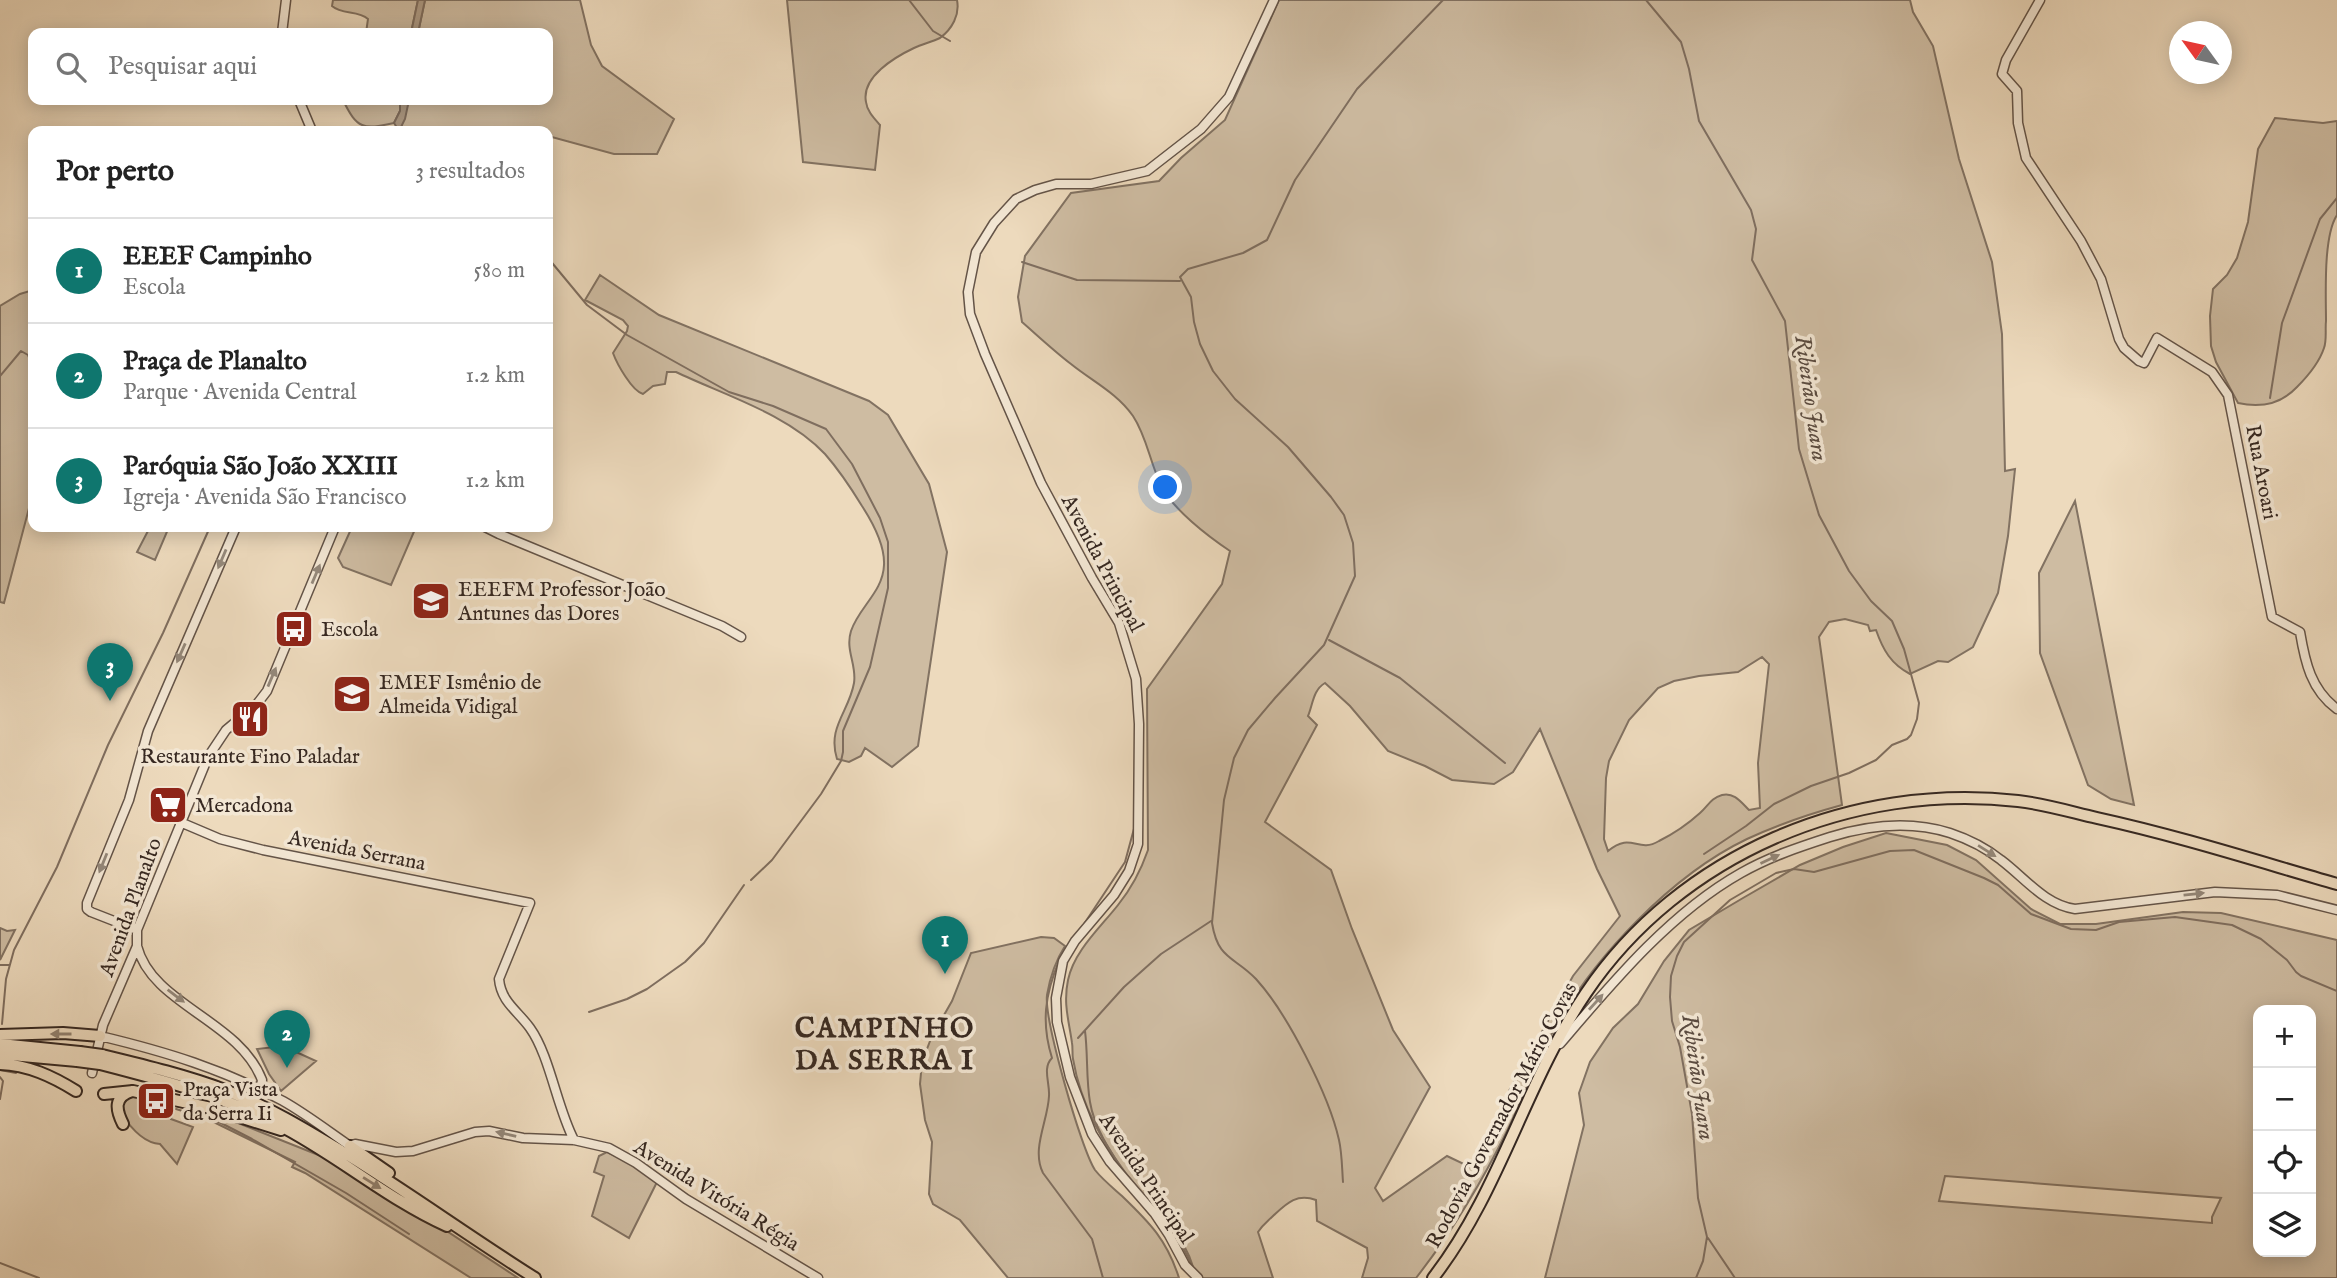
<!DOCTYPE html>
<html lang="pt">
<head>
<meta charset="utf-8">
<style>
	body { margin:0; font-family:"IM FELL English",serif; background:#f6f6f6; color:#222 }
	.controls { position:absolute; right:21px; bottom:21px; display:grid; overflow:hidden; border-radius:14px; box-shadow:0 4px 18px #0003 }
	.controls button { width:63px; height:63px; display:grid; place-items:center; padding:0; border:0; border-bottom:2px solid #e0e0e0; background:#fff; color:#222; font:35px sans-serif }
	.compass { position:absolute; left:2169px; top:21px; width:63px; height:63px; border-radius:50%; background:#fff; box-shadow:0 4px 18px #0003; rotate:303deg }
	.you { position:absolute; left:1166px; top:488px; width:24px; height:24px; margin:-18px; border:5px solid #fff; border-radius:50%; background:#1a73e8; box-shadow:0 0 0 10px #1a73e833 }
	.badge { display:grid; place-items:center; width:46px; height:46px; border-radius:50%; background:#0f766e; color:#fff; font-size:23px; font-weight:700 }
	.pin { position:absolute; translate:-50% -58px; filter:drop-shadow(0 2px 4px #0008) }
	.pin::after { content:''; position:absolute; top:37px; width:24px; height:21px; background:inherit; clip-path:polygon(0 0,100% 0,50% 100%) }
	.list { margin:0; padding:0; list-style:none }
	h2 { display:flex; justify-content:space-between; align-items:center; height:91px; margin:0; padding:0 28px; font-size:30px }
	h2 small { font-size:23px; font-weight:400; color:#767676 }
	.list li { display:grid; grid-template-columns:46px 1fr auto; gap:21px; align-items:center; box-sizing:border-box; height:105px; padding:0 28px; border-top:2px solid #e0e0e0 }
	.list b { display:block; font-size:26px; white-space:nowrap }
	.list p { margin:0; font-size:23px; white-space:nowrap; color:#767676 }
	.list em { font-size:23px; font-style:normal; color:#767676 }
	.icon { flex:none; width:38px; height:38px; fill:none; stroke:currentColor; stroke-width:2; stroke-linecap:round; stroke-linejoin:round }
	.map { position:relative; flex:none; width:2337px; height:1278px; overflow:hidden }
	.search { position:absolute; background:#fff; box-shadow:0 4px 18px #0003; left:28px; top:28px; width:525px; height:77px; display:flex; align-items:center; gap:18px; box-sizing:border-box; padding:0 24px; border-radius:14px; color:#767676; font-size:26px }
	.panel { position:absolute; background:#fff; box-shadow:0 4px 18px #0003; left:28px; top:126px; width:525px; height:406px; border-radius:14px }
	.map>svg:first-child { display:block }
</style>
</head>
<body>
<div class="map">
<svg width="2337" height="1278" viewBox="0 0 2337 1278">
	<rect width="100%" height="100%" fill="#eddabd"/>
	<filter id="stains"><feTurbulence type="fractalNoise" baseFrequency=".00286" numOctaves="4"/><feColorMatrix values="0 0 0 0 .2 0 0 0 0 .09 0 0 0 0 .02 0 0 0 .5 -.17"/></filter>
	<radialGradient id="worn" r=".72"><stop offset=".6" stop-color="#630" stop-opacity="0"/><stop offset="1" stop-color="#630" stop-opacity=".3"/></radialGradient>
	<path fill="#cebca2" stroke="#827262" stroke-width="2" fill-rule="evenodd" d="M333 0H418L411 33H366L368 19C358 10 342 15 332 6Z
		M425 0H580L591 45 602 66 674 119 657 154H614L548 136V131L521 129 520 131H400L409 100H548V33H418Z
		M787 0H957C960 15 952 29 940 38 932 42 922 44 914 48 895 57 861 77 866 102 867 111 874 118 880 125L875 170 803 162Z
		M1279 0H1910L1913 12 1933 46 1959 159 1992 262 2002 334 2005 471 2015 469 2008 536 1998 593 1973 647 1948 662 1938 661 1910 674C1891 664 1883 650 1876 630L1870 631 1868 625 1845 619 1829 622 1819 637 1842 805C1809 814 1777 825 1747 839 1672 875 1595 956 1555 1028 1537 1060 1524 1095 1508 1129 1482 1182 1452 1232 1416 1278H1362L1368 1258 1367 1248 1317 1221 1316 1200C1297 1193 1287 1203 1274 1215 1267 1222 1263 1224 1258 1232L1273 1278H1195C1191 1242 1161 1217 1139 1190 1108 1153 1081 1107 1073 1059 1072 1054 1073 1048 1072 1043 1069 1021 1063 1004 1068 980 1074 951 1100 928 1118 905 1131 889 1141 870 1148 850L1147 689 1222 584 1230 551C1209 537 1172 509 1161 485 1150 463 1147 437 1133 416 1117 393 1092 381 1071 364 1054 351 1038 336 1022 322L1018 297 1025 256 1071 193 1159 181 1181 158 1225 120ZM1762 657 1769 664 1758 763 1760 808 1749 810C1741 802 1734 792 1722 795 1711 798 1708 806 1700 813 1689 823 1673 834 1659 841 1637 854 1632 831 1608 851L1604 839 1606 778 1609 761 1629 720 1658 688 1674 681 1699 676 1738 672ZM1325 683 1350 706 1388 751 1425 766 1452 780 1494 784 1513 772 1540 729 1597 869 1620 916 1573 976 1510 1089 1474 1169 1447 1156 1383 1201 1375 1188 1430 1087 1393 1030 1352 929 1331 870 1265 822 1317 725 1308 716C1313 704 1313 690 1325 683Z
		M343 100H400V111L394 123C363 130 357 129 343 100Z
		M2275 118 2323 123 2337 121V215C2323 236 2326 295 2326 321 2325 329 2327 340 2324 348 2319 363 2308 376 2297 387 2281 404 2260 408 2238 403L2216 362 2211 346 2210 316 2213 289 2227 275 2237 258 2248 222 2258 149Z
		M600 275 659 315 869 401 888 415 929 484 947 552 918 746 892 767 865 748 861 756 849 762 837 759C827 727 849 712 854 683 857 665 845 650 851 631 859 607 883 592 884 565 885 545 873 523 862 506 851 488 839 470 825 454 788 414 724 395 676 372H667L665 384 653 386 643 394C632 391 617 364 613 353L627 331 628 326 623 320 585 300Z
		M33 290V493L4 603 0 602V306L20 294Z
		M2075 501 2134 805 2111 799 2088 785 2040 653 2039 573Z
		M150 527H169L155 560 137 552Z
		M352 527H416L391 585 343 567 338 558Z
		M1886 833 1947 845 1976 860 2031 909 2060 924H2096L2183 912 2221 913 2337 940V1278H1545L1584 1125 1579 1093 1590 1062 1613 1028 1638 1004 1664 961 1689 930 1743 898 1800 865 1843 847ZM2258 1010H2311V1252H2258ZM1945 1176 2221 1198 2212 1217V1223L1939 1201Z
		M0 928 7 931 15 930 0 960Z
		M1041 937 1054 938 1065 946C1056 960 1050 977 1047 995 1044 1019 1081 1149 1095 1170 1102 1179 1113 1188 1122 1196 1150 1223 1167 1240 1179 1278H1008L960 1220 933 1204 929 1194 932 1142 925 1120 920 1084 922 1062 932 1036 952 1001 971 953Z
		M283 1046 316 1061 281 1091 269 1074 257 1049Z
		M137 1095 150 1102 173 1106 171 1119 193 1127 177 1164 160 1144C144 1143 130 1127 121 1113 122 1101 124 1097 137 1095Z
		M188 1103 351 1168 518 1278H471L305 1173 292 1167 295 1162 185 1108Z
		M607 1152 625 1160 657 1182 629 1238 592 1216 604 1176 594 1172 599 1156Z"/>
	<path fill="#af9d88" stroke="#7f6e5f" stroke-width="2" d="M418 0H425L418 33H411Z
		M400 100H409L405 119 399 131 394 123 400 111Z"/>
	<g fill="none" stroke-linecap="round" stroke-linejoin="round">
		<path stroke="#7f6e5f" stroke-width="2" d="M909 0 933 31 950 41
			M1646 0 1681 42 1689 69 1699 121 1751 210 1756 229 1752 260 1785 321 1799 449 1819 515 1849 571 1871 601 1892 621 1904 649 1919 703 1917 719 1911 735 1907 739 1892 745 1876 760 1849 773 1811 786 1774 804 1746 826 1704 854
			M400 128 407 131
			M548 258 587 305 627 335 729 392 773 406 826 429 852 464 880 518 888 542V588L870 667 843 731V752L841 761 821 794 772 860 751 880
			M1022 262 1077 280 1180 281
			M0 376 21 351 28 355 33 366
			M2270 398 2282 323 2320 219 2337 198
			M1329 640 1400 678 1505 763
			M1084 924 1125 862 1135 825
			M1059 961C1045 994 1041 1023 1052 1058 1042 1068 1050 1083 1049 1096 1048 1121 1031 1149 1043 1173L1092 1239 1103 1278
			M0 965H9
			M589 1012 627 999 647 989 685 962 704 943 744 885
			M2 1024 6 979 14 950 57 867 108 745 163 633 210 527
			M1085 1031C1088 1054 1086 1079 1090 1102 1094 1127 1110 1151 1124 1172
			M1078 1038 1124 987 1161 954 1211 921
			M0 1070 16 1073
			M0 1077 3 1081 0 1099
			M176 1109 221 1123 252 1139 346 1193 409 1234
			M1343 1182C1342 1169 1342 1153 1339 1140 1329 1095 1287 1013 1256 979 1234 956 1218 960 1212 923L1224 800 1234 758 1248 730 1275 698 1324 645 1355 576 1353 543 1344 515 1331 497 1288 447 1235 399 1213 371 1200 344 1194 322 1191 297 1180 277 1188 269 1243 253 1267 240 1295 180 1357 89 1443 0
			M1159 1213 1182 1246 1193 1267
			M1708 1238 1735 1278
			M0 1263 39 1278
			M1696 1278 1703 1261 1707 1237 1698 1198 1692 1114 1680 1047 1672 1021 1670 997 1671 976 1677 956 1684 942 1730 900 1776 873 1794 869 1814 872 1890 851 1914 850 1984 878 1998 885 2031 914 2071 929 2096 930 2119 922 2175 917 2232 925 2261 939 2287 960 2296 972 2301 976 2337 991"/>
		<g stroke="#645448" stroke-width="11">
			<path id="tertiary" d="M2040 0 2006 60 2002 74 2017 91 2018 123 2026 158 2081 241 2101 279 2119 339 2124 348 2139 361
				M282 33 286 0
				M299 100 312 131
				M2157 338 2212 372 2228 395 2272 617 2300 632C2305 662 2311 690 2337 709
				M2139 361 2144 363 2157 338
				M485 527 499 534 722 626 741 637
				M180 822 220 839 263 850 530 903 499 979C501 1002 518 1011 530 1028 550 1056 557 1108 574 1140
				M137 930 91 912 87 909V903L129 800 148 731 236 527
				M137 946C152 1005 239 1020 262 1080L261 1086 256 1088
				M100 1036C167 1052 222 1069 283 1101 306 1114 328 1131 350 1146L355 1144 396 1152 413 1151 475 1132 489 1131 523 1138 574 1140 609 1148 636 1163 686 1199 818 1278
				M1560 1044C1612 983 1670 913 1741 873 1769 857 1799 847 1830 837 1869 825 1909 820 1950 833 1968 839 1986 848 2001 860 2025 878 2045 905 2075 909L2215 892 2277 895 2337 910
				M92 1073 103 1025 137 946V930L208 757 226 730 257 704 267 691 335 527
				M1198 1278 1185 1265 1169 1235 1155 1214 1110 1162 1092 1134 1070 1077 1057 1022 1056 998 1063 961 1075 941 1114 895 1129 871 1138 844 1139 724 1136 679 1119 623 1092 578 1041 483 985 354 970 314 968 292 976 252 994 223 1016 199 1035 190 1056 184H1091L1147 171 1201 129 1229 97 1274 0"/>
		</g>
		<g stroke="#362821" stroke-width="14">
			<path id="primary" d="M0 1035 63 1033 100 1036
				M0 1044 80 1052
				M0 1054 77 1061
				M102 1055C143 1065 185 1075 225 1090 267 1106 305 1129 343 1152 408 1192 470 1237 535 1278
				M0 1064C28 1065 52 1076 76 1091
				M100 1064C162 1080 220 1095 277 1124 336 1154 387 1199 447 1226
				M104 1094 133 1091 211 1108 281 1130
				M123 1124C116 1110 113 1097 132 1091
				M350 1146 389 1173
				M1433 1278C1500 1192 1525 1083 1586 993 1680 854 1852 782 2018 801 2045 804 2071 812 2097 818 2179 836 2257 861 2337 884"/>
		</g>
		<use href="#tertiary" stroke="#f3e7d4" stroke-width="8"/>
		<use href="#primary" stroke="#eddabd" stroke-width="10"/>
		<g stroke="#362821" stroke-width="14" stroke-linecap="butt">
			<path id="primary-bridge" d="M80 1052 102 1055
				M77 1061 100 1064"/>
		</g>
		<use href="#primary-bridge" stroke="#eddabd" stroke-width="10"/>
	</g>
	<defs><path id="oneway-solid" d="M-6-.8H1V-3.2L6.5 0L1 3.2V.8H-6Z" transform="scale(1.75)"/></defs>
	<g fill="#94887a">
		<use href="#oneway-solid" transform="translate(222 559) rotate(113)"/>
		<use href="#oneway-solid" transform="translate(316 574) rotate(-67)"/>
		<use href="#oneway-solid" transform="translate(181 653) rotate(114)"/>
		<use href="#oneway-solid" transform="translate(272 677) rotate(-67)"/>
		<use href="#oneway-solid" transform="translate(1987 851) rotate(32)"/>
		<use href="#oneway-solid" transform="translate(1770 859) rotate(-25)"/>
		<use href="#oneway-solid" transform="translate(103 863) rotate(112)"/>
		<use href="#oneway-solid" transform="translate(2194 894) rotate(-6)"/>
		<use href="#oneway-solid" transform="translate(176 996) rotate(37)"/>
		<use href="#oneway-solid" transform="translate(1596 1002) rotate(-48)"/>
		<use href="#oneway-solid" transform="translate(506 1134) rotate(-167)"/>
	</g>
	<g fill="#92816f">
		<use href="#oneway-solid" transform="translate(61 1034) rotate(-180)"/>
		<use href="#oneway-solid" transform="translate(372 1183) rotate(32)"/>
	</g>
	<defs>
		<g id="school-square" transform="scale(2.0125)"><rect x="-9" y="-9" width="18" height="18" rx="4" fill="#8f2418" stroke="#f3e7d4"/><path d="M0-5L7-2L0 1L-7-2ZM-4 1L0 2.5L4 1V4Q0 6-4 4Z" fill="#fff"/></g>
		<g id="bus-square" transform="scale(2.0125)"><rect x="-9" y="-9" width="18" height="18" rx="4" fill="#8f2418" stroke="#f3e7d4"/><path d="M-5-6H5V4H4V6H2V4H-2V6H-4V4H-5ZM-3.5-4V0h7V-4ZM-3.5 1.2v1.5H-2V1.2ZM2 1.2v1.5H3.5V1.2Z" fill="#fff"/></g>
		<g id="restaurant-square" transform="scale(2.0125)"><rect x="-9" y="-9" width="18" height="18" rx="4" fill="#8f2418" stroke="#f3e7d4"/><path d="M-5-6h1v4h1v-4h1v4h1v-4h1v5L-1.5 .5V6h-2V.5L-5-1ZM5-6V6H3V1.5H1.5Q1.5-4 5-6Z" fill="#fff"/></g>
		<g id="supermarket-square" transform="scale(2.0125)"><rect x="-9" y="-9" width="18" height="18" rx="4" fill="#8f2418" stroke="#f3e7d4"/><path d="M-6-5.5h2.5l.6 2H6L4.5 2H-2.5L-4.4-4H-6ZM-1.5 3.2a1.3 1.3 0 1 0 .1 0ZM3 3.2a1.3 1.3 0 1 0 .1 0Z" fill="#fff"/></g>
	</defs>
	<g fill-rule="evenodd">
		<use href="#school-square" x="431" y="601"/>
		<use href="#bus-square" x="294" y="629"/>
		<use href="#school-square" x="352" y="694"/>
		<use href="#restaurant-square" x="250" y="719"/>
		<use href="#supermarket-square" x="168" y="805"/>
		<use href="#bus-square" x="156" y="1101"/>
	</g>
	<g text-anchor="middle" stroke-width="7" stroke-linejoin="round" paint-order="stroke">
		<g font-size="21" fill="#362821" stroke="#f3e7d4">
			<text transform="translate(2262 472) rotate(79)" y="7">Rua Aroari</text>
			<text transform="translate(1103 563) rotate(62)" y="7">Avenida Principal</text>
			<text transform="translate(357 850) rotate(11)" y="7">Avenida Serrana</text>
			<text transform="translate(130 907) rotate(-70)" y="7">Avenida Planalto</text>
			<text transform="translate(1501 1115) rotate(-62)" y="7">Rodovia Governador Mário Covas</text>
			<text transform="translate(1147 1178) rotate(56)" y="7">Avenida Principal</text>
			<text transform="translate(717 1195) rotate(32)" y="7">Avenida Vitória Régia</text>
		</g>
		<g font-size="21" fill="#362821" stroke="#f3e7d4" text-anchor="start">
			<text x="458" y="596">EEEFM Professor João<tspan x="458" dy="24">Antunes das Dores</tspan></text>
			<text x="321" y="636">Escola</text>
			<text x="379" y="689">EMEF Ismênio de<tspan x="379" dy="24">Almeida Vidigal</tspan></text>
			<text x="250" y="763" text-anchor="middle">Restaurante Fino Paladar</text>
			<text x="195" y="812">Mercadona</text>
			<text x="183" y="1096">Praça Vista<tspan x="183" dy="24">da Serra Ii</tspan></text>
		</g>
		<g font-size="23" font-style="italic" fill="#5a4b40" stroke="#f3e7d4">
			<text transform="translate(1812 398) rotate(82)" y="8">Ribeirão Juara</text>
			<text transform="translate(1699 1077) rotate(82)" y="8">Ribeirão Juara</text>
		</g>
		<g font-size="28" font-weight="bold" letter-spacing="2" fill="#362821" stroke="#f3e7d4">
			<text x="885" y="1037">CAMPINHO<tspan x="885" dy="32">DA SERRA I</tspan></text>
		</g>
	</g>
	<rect width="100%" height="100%" filter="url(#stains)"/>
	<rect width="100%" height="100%" fill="url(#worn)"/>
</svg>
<div class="controls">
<button>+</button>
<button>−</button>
<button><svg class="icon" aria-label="locate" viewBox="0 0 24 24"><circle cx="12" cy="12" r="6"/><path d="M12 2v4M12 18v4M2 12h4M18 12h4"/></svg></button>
<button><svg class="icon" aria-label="layers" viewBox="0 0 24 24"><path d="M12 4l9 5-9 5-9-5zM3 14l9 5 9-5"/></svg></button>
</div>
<svg class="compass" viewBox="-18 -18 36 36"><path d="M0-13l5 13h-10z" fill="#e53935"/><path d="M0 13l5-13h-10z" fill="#767676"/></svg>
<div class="you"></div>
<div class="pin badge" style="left:945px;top:974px">1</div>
<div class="pin badge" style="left:287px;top:1068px">2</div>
<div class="pin badge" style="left:110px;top:701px">3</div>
<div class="search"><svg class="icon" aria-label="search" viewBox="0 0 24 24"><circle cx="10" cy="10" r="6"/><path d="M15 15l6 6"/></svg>Pesquisar aqui</div>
<section class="panel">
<h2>Por perto<small>3 resultados</small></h2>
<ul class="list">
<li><span class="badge">1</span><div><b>EEEF Campinho</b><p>Escola</p></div><em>580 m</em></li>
<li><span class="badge">2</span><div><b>Praça de Planalto</b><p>Parque · Avenida Central</p></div><em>1.2 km</em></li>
<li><span class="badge">3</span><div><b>Paróquia São João XXIII</b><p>Igreja · Avenida São Francisco</p></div><em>1.2 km</em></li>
</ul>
</section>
</div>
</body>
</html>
